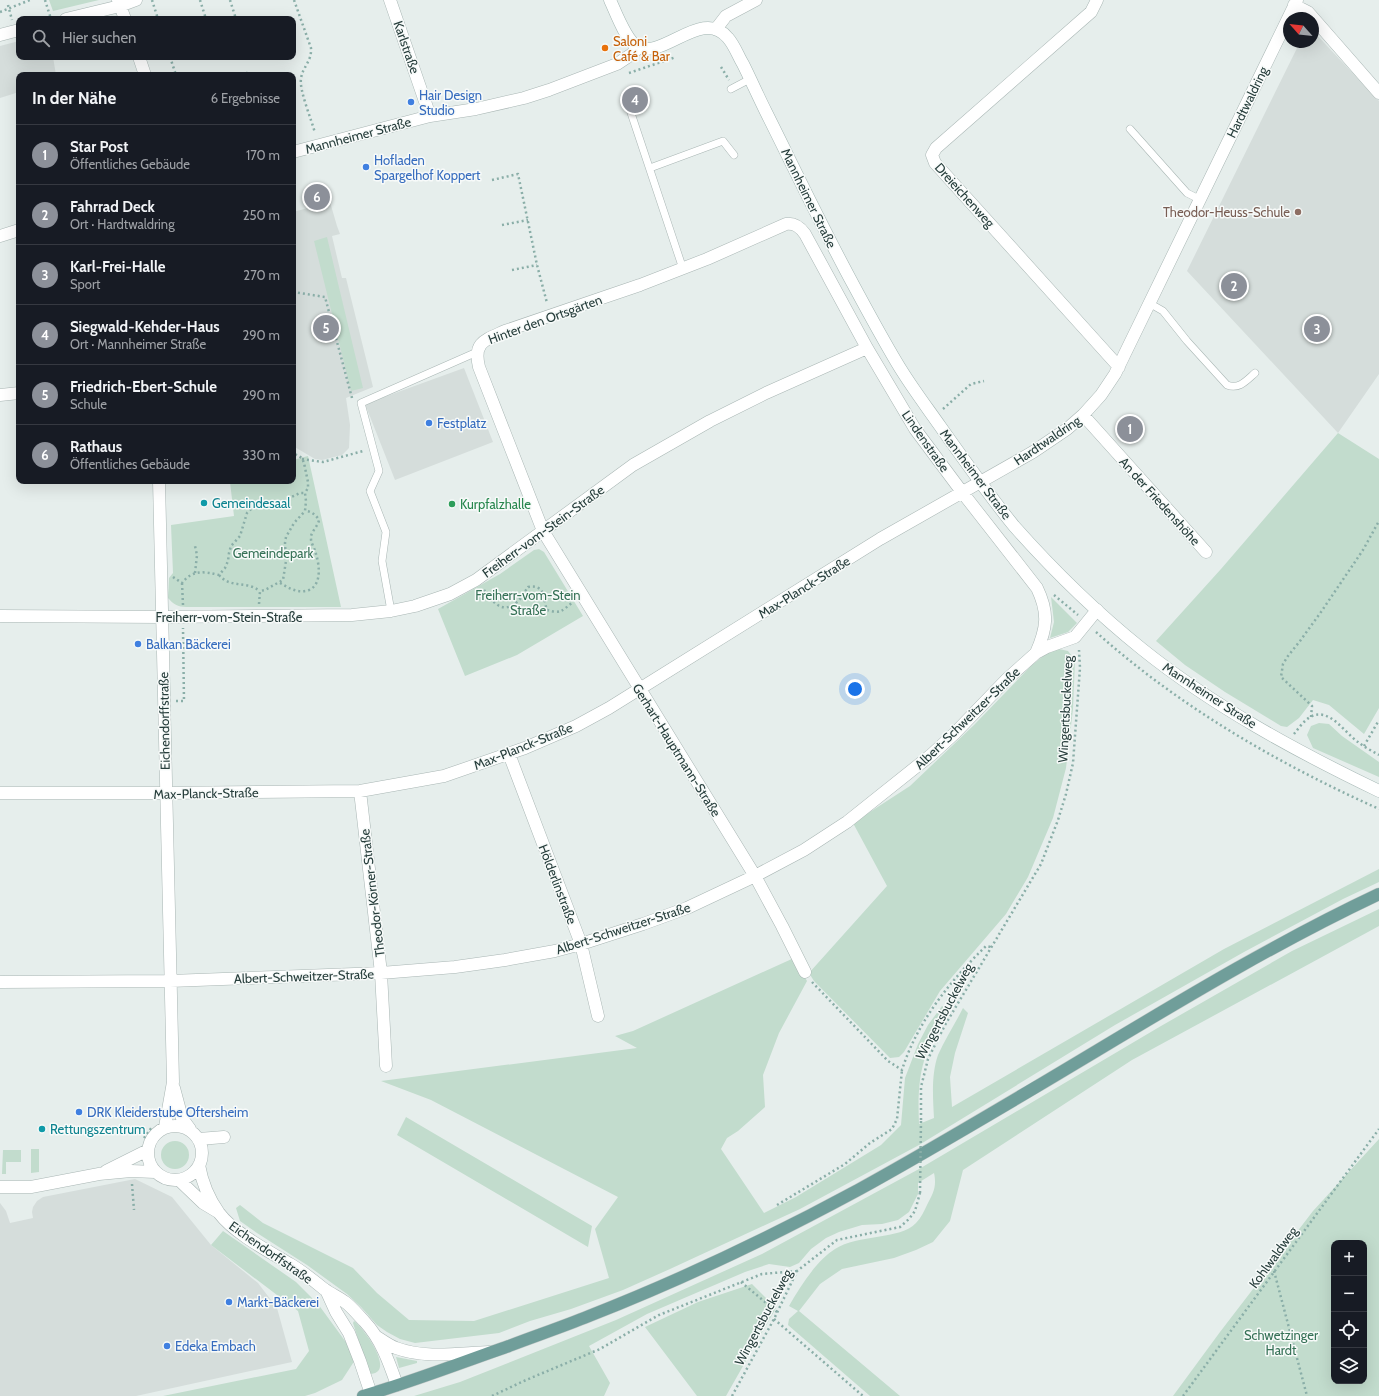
<!DOCTYPE html>
<html lang="de">
<head>
<meta charset="utf-8">
<style>
	body { margin:0; font-family:Cabin,sans-serif; background:#20242c; color:#f1f3f6 }
	.controls { position:absolute; right:12px; bottom:12px; display:grid; overflow:hidden; border-radius:8px; box-shadow:0 4px 16px #0002 }
	.controls button { width:36px; height:36px; display:grid; place-items:center; padding:0; border:0; border-bottom:1px solid #363941; background:#171b24; color:#f1f3f6; font:20px sans-serif }
	.compass { position:absolute; left:1283px; top:12px; width:36px; height:36px; border-radius:50%; background:#171b24; box-shadow:0 4px 16px #0002; rotate:297deg }
	.you { position:absolute; left:855px; top:689px; width:14px; height:14px; margin:-10px; border:3px solid #fff; border-radius:50%; background:#1a73e8; box-shadow:0 0 0 6px #1a73e833 }
	.badge { display:grid; place-items:center; width:26px; height:26px; border-radius:50%; background:#8c9099; color:#fff; font-size:13px; font-weight:700 }
	.pin { position:absolute; translate:-50% -50%; border:2px solid #fff; box-shadow:0 1px 4px #0006 }
	.list { margin:0; padding:0; list-style:none }
	h2 { display:flex; justify-content:space-between; align-items:center; height:52px; margin:0; padding:0 16px; font-size:17px }
	h2 small { font-size:13px; font-weight:400; color:#9ea1a6 }
	.list li { display:grid; grid-template-columns:26px 1fr auto; gap:12px; align-items:center; box-sizing:border-box; height:60px; padding:0 16px; border-top:1px solid #363941 }
	.list b { display:block; font-size:15px; white-space:nowrap }
	.list p { margin:0; font-size:13px; white-space:nowrap; color:#9ea1a6 }
	.list em { font-size:13px; font-style:normal; color:#9ea1a6 }
	.icon { flex:none; width:22px; height:22px; fill:none; stroke:currentColor; stroke-width:2; stroke-linecap:round; stroke-linejoin:round }
	.map { position:relative; flex:none; width:1379px; height:1396px; overflow:hidden }
	.search { position:absolute; background:#171b24; box-shadow:0 4px 16px #0002; left:16px; top:16px; width:280px; height:44px; display:flex; align-items:center; gap:10px; box-sizing:border-box; padding:0 14px; border-radius:8px; color:#9ea1a6; font-size:15px }
	.panel { position:absolute; background:#171b24; box-shadow:0 4px 16px #0002; left:16px; top:72px; width:280px; height:412px; border-radius:8px }
	.map>svg:first-child { display:block }
</style>
</head>
<body>
<div class="map">
<svg width="1379" height="1396" viewBox="0 0 1379 1396">
	<rect width="100%" height="100%" fill="#e6eeec"/>
	<path fill="#d5dddb" d="M1313 31 1379 101V374L1338 433 1187 271 1300 42H1313Z
		M19 41V57H53L56 75H19V92L0 98V46Z
		M330 202 337 226 340 234 332 236 342 278H346L373 387 346 398 350 425 349 448 342 455 322 460 315 459 293 446V212Z
		M464 368 493 442 395 480 365 404Z
		M135 1179 172 1197 211 1245 258 1283 277 1308 292 1362 136 1396H0V1203L6 1211 10 1223 33 1218 32 1212 33 1207 37 1201 43 1197Z"/>
	<path fill="#c2dccd" fill-rule="evenodd" d="M49 0H99L53 11Z
		M327 237 363 388 351 391 314 241Z
		M1338 433 1379 459V708L1364 734 1329 705 1313 700 1299 718 1287 727 1281 726 1225 692 1185 665 1156 641 1221 569Z
		M308 456 341 607H186C178 607 173 604 168 598L169 578 173 573 171 525 234 516 230 482 239 481H293V460Z
		M539 549 544 552 583 616 517 655 465 676 438 609 500 574 534 550Z
		M1051 597 1077 623 1068 632 1050 638 1054 622Z
		M1059 649 1068 651 1075 660 1073 709 1066 768 1053 818 1028 877 1006 914 940 991 904 1052 899 1057 890 1058 814 981 809 973 887 886 853 823 910 786 974 725 1032 665 1047 653Z
		M1319 723 1329 724 1342 736 1379 762V777L1313 748 1307 735 1311 726Z
		M1379 869V882L1343 899 1244 952 1115 1025 919 1145 800 1209 670 1269 623 1290 571 1309 530 1321 499 1333 415 1343 400 1339 387 1332 377 1325 361 1307 347 1294 307 1265 257 1233 240 1221 236 1208 240 1205 263 1223 353 1268 377 1293 409 1320 474 1321 609 1278 595 1229 618 1197 431 1100 381 1081 637 1048 615 1036 633 1031 794 958 807 981 779 1033 763 1075 765 1107 738 1131 727 1138 721 1149 764 1213 796 1197 881 1145 901 1125 905 1078 918 1044 928 1025 942 1006 949 1011C941 1025 932 1038 927 1052 918 1075 918 1100 919 1124L934 1118C933 1098 931 1075 938 1055 945 1039 955 1024 963 1008L968 1013 955 1053 950 1077 952 1107 1224 949Z
		M1379 909V926L1132 1060 963 1170 950 1221 933 1242 916 1250 894 1258 842 1269 820 1284 799 1311 900 1396H870L788 1325 789 1319 798 1311 789 1306C800 1287 816 1261 835 1249 858 1234 900 1240 916 1223 921 1218 924 1211 927 1205 933 1193 937 1187 934 1173L918 1183V1194L909 1212 898 1220 882 1224 862 1225 839 1232 826 1238 811 1249 799 1263 790 1267 769 1264 745 1272 647 1314 589 1346 610 1383 604 1396H414L460 1382 616 1320 762 1254 919 1169 1161 1026 1292 951Z
		M406 1117 592 1226 588 1247 397 1135Z
		M1379 1139V1396H1173L1220 1332 1313 1211ZM1334 1243H1364V1381H1334Z
		M161 1155a14 14 0 1 1 28 0a14 14 0 1 1-28 0Z
		M31 1149H39V1172L31 1173Z
		M3 1150H21V1162H6V1174H2Z
		M223 1231 296 1282 318 1304 348 1345 355 1360 342 1380 315 1393 305 1396H163L296 1369 309 1351 298 1311 211 1245Z
		M752 1284 776 1308 726 1396H697L645 1327 698 1302Z
		M354 1321C363 1327 396 1372 371 1374L367 1367 353 1323Z
		M396 1357 417 1361V1363L399 1368Z"/>
	<g fill="none" stroke-linecap="round" stroke-linejoin="round">
		<g stroke="#a9b6b4" stroke-width="8">
			<path id="lane" d="M731 89 750 79
				M630 110 683 269
				M1130 129 1187 193 1199 199
				M650 168 723 141 734 155
				M1149 303 1163 311 1187 341 1227 385C1239 390 1247 380 1255 373
				M391 611 382 561 386 532 370 491 379 471 361 403 477 352"/>
		</g>
		<g stroke="#a9b6b4" stroke-width="13">
			<path id="street" d="M118 0 125 19
				M390 0 430 116
				M1097 0 1091 12 936 148 932 155 935 163 1119 367
				M1294 5 1308 12 1379 93
				M66 19 120 6 136 0
				M716 29 726 16 756 0
				M0 35 19 30
				M139 57 145 75
				M293 152 430 116 476 109 524 98 549 90 617 64 632 54 639 47
				M0 236 19 230
				M0 395 19 393
				M1083 415 1206 552
				M159 481 173 1082 165 1127
				M0 616 162 617 352 615 391 611 415 606 450 594 476 580 633 465 710 421 766 393 867 348
				M509 754 581 944 598 1016
				M360 791 381 973 386 1066
				M0 793H166L360 791 444 776 525 748 576 726 609 708 880 539 1033 452 1067 429 1083 415 1101 395 1115 374 1297 0
				M805 972 782 926 755 876 543 531 479 367C473 342 485 340 505 331L640 285 707 259 786 224C795 223 800 227 805 234L867 348 915 429 962 492 1037 588C1049 613 1047 628 1036 653
				M0 982 170 981 275 977 381 973 455 967 505 960 555 951 581 944 643 924 687 908 755 876 804 850 847 822 931 755 954 734 1007 679 1036 653 1047 647 1075 637 1097 610
				M174 1088 182 1118 190 1129
				M148 1153a27 27 0 1 1 54 0a27 27 0 1 1-54 0Z
				M199 1139 224 1137
				M199 1165C202 1182 209 1199 219 1213 234 1233 268 1251 290 1264 302 1271 313 1280 324 1289 331 1294 338 1297 345 1302 352 1307 358 1315 364 1321 381 1339 389 1362 397 1385
				M106 1171 148 1150
				M179 1180 203 1203 218 1212
				M0 1187H31L99 1174 131 1171 155 1172
				M326 1290 336 1312 349 1333 360 1361 371 1394
				M377 1337C383 1341 390 1346 396 1348 426 1359 459 1353 489 1352"/>
		</g>
		<g stroke="#a3b5b2" stroke-width="13">
			<path id="secondary" d="M610 0C616 13 625 38 636 46 662 62 702 6 728 38 735 46 738 56 743 64 751 80 758 96 766 112 795 170 823 229 854 286 868 312 882 338 897 363 910 385 926 406 940 426 964 460 988 494 1014 526 1053 570 1096 612 1142 649 1213 706 1296 751 1379 791"/>
		</g>
		<g stroke="#c3c9c8" stroke-width="13">
			<path id="primary" d="M363 1396C412 1382 460 1363 509 1346 535 1336 562 1327 589 1316 681 1280 771 1237 858 1190 918 1157 977 1122 1036 1087 1149 1020 1260 950 1379 894"/>
		</g>
		<path stroke="#8aaea8" stroke-width="2.5" stroke-dasharray="2 3" stroke-linecap="butt" d="M45 0 51 19
			M152 0 158 19
			M200 0 206 19
			M230 0 236 19
			M294 0 311 48C312 62 302 67 301 79 299 90 312 121 315 133
			M8 5 12 20
			M0 12 30 0
			M170 57 176 75
			M721 67 729 80
			M246 72 247 75
			M629 73 676 57
			M492 180 518 174 537 265 547 303
			M502 225 528 220
			M512 270 537 265
			M293 292 325 297 352 398
			M943 409 971 384 984 381
			M302 459 323 462 363 451
			M195 573 197 555 195 546
			M219 575C231 589 245 580 260 591
			M173 577 182 583C192 570 204 571 219 575L225 568 228 561 229 553 231 546 240 536 247 513 251 509 281 502 300 493H305
			M182 583 183 605
			M280 583C289 588 298 594 309 590 323 584 319 562 315 551 314 547 311 543 311 539 310 532 318 527 319 520 316 515 311 511 305 511
			M484 590C493 602 502 615 517 602 522 598 525 591 528 587 546 584 543 599 547 610 562 614 561 611 572 603
			M1054 595 1078 615
			M259 604 260 591 265 590 283 580 286 561 285 543 286 537 294 523 305 511 306 501 305 493 308 488V482L304 463 302 458 293 453
			M1096 632C1180 707 1277 763 1379 809
			M176 701H184L183 628
			M1311 717 1312 706 1281 677 1283 664 1288 656 1300 641 1321 612 1363 550 1379 521
			M1294 734C1299 728 1304 720 1312 716 1330 708 1345 733 1358 742 1364 747 1372 751 1379 755
			M1364 746 1379 720
			M812 982 888 1061 902 1070C917 1022 950 981 986 946L991 947
			M921 1120V1087L928 1059 945 1025 1041 864 1058 820 1066 794 1073 763 1080 668 1079 650
			M144 1138 152 1127
			M132 1184 134 1210
			M777 1205 845 1164 870 1143 892 1129 897 1119 902 1070
			M1274 1271 1307 1396
			M741 1282 777 1312
			M774 1319 863 1396
			M492 1396 526 1380 600 1349 659 1315 762 1274 797 1271
			M732 1396 774 1319 797 1271 837 1240 900 1227 909 1219 915 1211 920 1193
			M1183 1396 1379 1129"/>
		<use href="#lane" stroke="#fff" stroke-width="7"/>
		<use href="#street" stroke="#fff" stroke-width="12"/>
		<use href="#secondary" stroke="#fff" stroke-width="12"/>
		<use href="#primary" stroke="#709e9a" stroke-width="12"/>
		<path stroke="#8aaea8" stroke-width="2.5" stroke-dasharray="2 3" stroke-linecap="butt" d="M920 1193 921 1120"/>
	</g>
	<circle fill="#e8710a" stroke="#f7faf9" stroke-width="1.5" cx="605" cy="48" r="4"/>
	<g fill="#3f7fe0" stroke="#f7faf9" stroke-width="1.5">
		<circle cx="411" cy="102" r="4"/>
		<circle cx="366" cy="167" r="4"/>
		<circle cx="429" cy="423" r="4"/>
		<circle cx="138" cy="644" r="4"/>
		<circle cx="79" cy="1112" r="4"/>
		<circle cx="229" cy="1302" r="4"/>
		<circle cx="167" cy="1346" r="4"/>
	</g>
	<circle fill="#8d6e63" stroke="#f7faf9" stroke-width="1.5" cx="1298" cy="212" r="4"/>
	<g fill="#0f9aa8" stroke="#f7faf9" stroke-width="1.5">
		<circle cx="204" cy="503" r="4"/>
		<circle cx="42" cy="1129" r="4"/>
	</g>
	<circle fill="#2e9e5b" stroke="#f7faf9" stroke-width="1.5" cx="452" cy="504" r="4"/>
	<g text-anchor="middle" stroke-width="3" stroke-linejoin="round" paint-order="stroke">
		<g font-size="13" fill="#c56008" stroke="#f7faf9" text-anchor="start">
			<text x="613" y="46">Saloni<tspan x="613" dy="15">Café &amp; Bar</tspan></text>
		</g>
		<g font-size="13" fill="#273e3c" stroke="#f7faf9">
			<text transform="translate(407 47) rotate(71)" y="5">Karlstraße</text>
			<text transform="translate(1247 102) rotate(-64)" y="5">Hardtwaldring</text>
			<text transform="translate(358 135) rotate(-15)" y="5">Mannheimer Straße</text>
			<text transform="translate(965 195) rotate(48)" y="5">Dreieichenweg</text>
			<text transform="translate(809 198) rotate(64)" y="5">Mannheimer Straße</text>
			<text transform="translate(545 319) rotate(-20)" y="5">Hinter den Ortsgärten</text>
			<text transform="translate(1047 440) rotate(-34)" y="5">Hardtwaldring</text>
			<text transform="translate(926 441) rotate(55)" y="5">Lindenstraße</text>
			<text transform="translate(976 474) rotate(53)" y="5">Mannheimer Straße</text>
			<text transform="translate(1160 501) rotate(48)" y="5">An der Friedenshöhe</text>
			<text transform="translate(543 531) rotate(-36)" y="5">Freiherr-vom-Stein-Straße</text>
			<text transform="translate(804 587) rotate(-32)" y="5">Max-Planck-Straße</text>
			<text x="229" y="622">Freiherr-vom-Stein-Straße</text>
			<text transform="translate(1210 695) rotate(33)" y="5">Mannheimer Straße</text>
			<text transform="translate(1065 709) rotate(-87)" y="5">Wingertsbuckelweg</text>
			<text transform="translate(967 718) rotate(-44)" y="5">Albert-Schweitzer-Straße</text>
			<text transform="translate(164 721) rotate(-91)" y="5">Eichendorffstraße</text>
			<text transform="translate(523 746) rotate(-22)" y="5">Max-Planck-Straße</text>
			<text transform="translate(677 750) rotate(58)" y="5">Gerhart-Hauptmann-Straße</text>
			<text transform="translate(206 793) rotate(-1)" y="5">Max-Planck-Straße</text>
			<text transform="translate(558 884) rotate(69)" y="5">Hölderlinstraße</text>
			<text transform="translate(372 893) rotate(-97)" y="5">Theodor-Körner-Straße</text>
			<text transform="translate(623 928) rotate(-18)" y="5">Albert-Schweitzer-Straße</text>
			<text transform="translate(304 976) rotate(-2)" y="5">Albert-Schweitzer-Straße</text>
			<text transform="translate(944 1011) rotate(-62)" y="5">Wingertsbuckelweg</text>
			<text transform="translate(271 1252) rotate(35)" y="5">Eichendorffstraße</text>
			<text transform="translate(1273 1257) rotate(-54)" y="5">Kohlwaldweg</text>
			<text transform="translate(763 1317) rotate(-62)" y="5">Wingertsbuckelweg</text>
		</g>
		<g font-size="13" fill="#366cbe" stroke="#f7faf9" text-anchor="start">
			<text x="419" y="100">Hair Design<tspan x="419" dy="15">Studio</tspan></text>
			<text x="374" y="165">Hofladen<tspan x="374" dy="15">Spargelhof Koppert</tspan></text>
			<text x="437" y="428">Festplatz</text>
			<text x="146" y="649">Balkan Bäckerei</text>
			<text x="87" y="1117">DRK Kleiderstube Oftersheim</text>
			<text x="237" y="1307">Markt-Bäckerei</text>
			<text x="175" y="1351">Edeka Embach</text>
		</g>
		<g font-size="13" fill="#785e54" stroke="#f7faf9" text-anchor="end">
			<text x="1290" y="217">Theodor-Heuss-Schule</text>
		</g>
		<g font-size="13" fill="#0d838f" stroke="#f7faf9" text-anchor="start">
			<text x="212" y="508">Gemeindesaal</text>
			<text x="50" y="1134">Rettungszentrum</text>
		</g>
		<g font-size="13" fill="#27864d" stroke="#f7faf9" text-anchor="start">
			<text x="460" y="509">Kurpfalzhalle</text>
		</g>
		<g font-size="13" fill="#357156" stroke="#f7faf9">
			<text x="273" y="558">Gemeindepark</text>
			<text x="528" y="600">Freiherr-vom-Stein<tspan x="528" dy="15">Straße</tspan></text>
			<text x="1281" y="1340">Schwetzinger<tspan x="1281" dy="15">Hardt</tspan></text>
		</g>
	</g>
</svg>
<div class="controls">
<button>+</button>
<button>−</button>
<button><svg class="icon" aria-label="locate" viewBox="0 0 24 24"><circle cx="12" cy="12" r="6"/><path d="M12 2v4M12 18v4M2 12h4M18 12h4"/></svg></button>
<button><svg class="icon" aria-label="layers" viewBox="0 0 24 24"><path d="M12 4l9 5-9 5-9-5zM3 14l9 5 9-5"/></svg></button>
</div>
<svg class="compass" viewBox="-18 -18 36 36"><path d="M0-13l5 13h-10z" fill="#e53935"/><path d="M0 13l5-13h-10z" fill="#9ea1a6"/></svg>
<div class="you"></div>
<div class="pin badge" style="left:1130px;top:429px">1</div>
<div class="pin badge" style="left:1234px;top:286px">2</div>
<div class="pin badge" style="left:1317px;top:329px">3</div>
<div class="pin badge" style="left:635px;top:100px">4</div>
<div class="pin badge" style="left:326px;top:328px">5</div>
<div class="pin badge" style="left:317px;top:197px">6</div>
<div class="search"><svg class="icon" aria-label="search" viewBox="0 0 24 24"><circle cx="10" cy="10" r="6"/><path d="M15 15l6 6"/></svg>Hier suchen</div>
<section class="panel">
<h2>In der Nähe<small>6 Ergebnisse</small></h2>
<ul class="list">
<li><span class="badge">1</span><div><b>Star Post</b><p>Öffentliches Gebäude</p></div><em>170 m</em></li>
<li><span class="badge">2</span><div><b>Fahrrad Deck</b><p>Ort · Hardtwaldring</p></div><em>250 m</em></li>
<li><span class="badge">3</span><div><b>Karl-Frei-Halle</b><p>Sport</p></div><em>270 m</em></li>
<li><span class="badge">4</span><div><b>Siegwald-Kehder-Haus</b><p>Ort · Mannheimer Straße</p></div><em>290 m</em></li>
<li><span class="badge">5</span><div><b>Friedrich-Ebert-Schule</b><p>Schule</p></div><em>290 m</em></li>
<li><span class="badge">6</span><div><b>Rathaus</b><p>Öffentliches Gebäude</p></div><em>330 m</em></li>
</ul>
</section>
</div>
</body>
</html>
